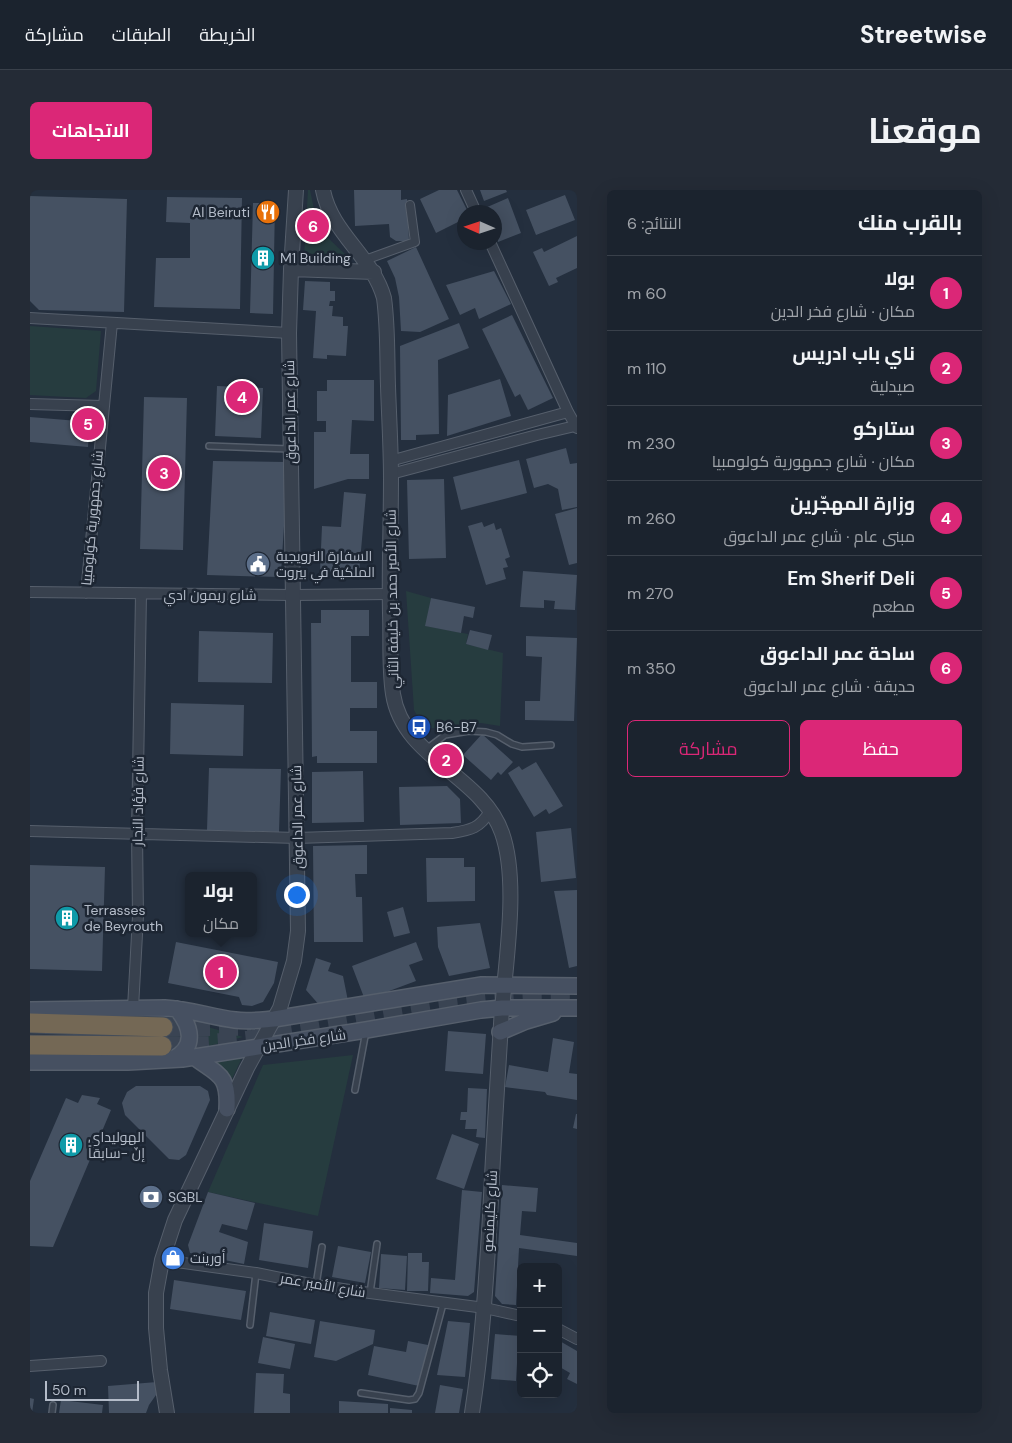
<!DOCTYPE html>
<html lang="ar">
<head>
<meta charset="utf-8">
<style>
	body { margin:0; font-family:"DM Sans",Cairo,sans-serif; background:#242b36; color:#f1f3f6; direction:rtl }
	.controls { position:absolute; right:15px; bottom:15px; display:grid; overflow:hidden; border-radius:8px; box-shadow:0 5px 20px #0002 }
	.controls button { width:45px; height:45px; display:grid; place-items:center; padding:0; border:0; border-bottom:1px solid #39404a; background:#1b232e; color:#f1f3f6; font:25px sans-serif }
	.compass { position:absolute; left:427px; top:15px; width:45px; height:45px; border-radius:50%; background:#1b232e; box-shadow:0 5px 20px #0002; rotate:273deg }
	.scale { position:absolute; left:15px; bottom:12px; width:94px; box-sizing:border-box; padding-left:5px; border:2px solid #b4bcc9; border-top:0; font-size:14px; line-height:18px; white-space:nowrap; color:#b4bcc9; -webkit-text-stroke:4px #1d2633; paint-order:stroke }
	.you { position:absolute; left:266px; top:704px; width:18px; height:18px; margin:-12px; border:4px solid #fff; border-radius:50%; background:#1a73e8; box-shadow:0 0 0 8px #1a73e833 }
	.badge { display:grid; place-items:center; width:32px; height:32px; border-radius:50%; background:#db2777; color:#fff; font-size:16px; font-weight:700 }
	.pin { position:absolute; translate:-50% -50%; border:2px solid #fff; box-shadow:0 1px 5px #0006 }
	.popup { position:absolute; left:155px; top:682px; width:72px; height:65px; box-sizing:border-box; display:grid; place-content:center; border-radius:8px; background:#1b232e; filter:drop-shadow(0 1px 4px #0005); font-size:16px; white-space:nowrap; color:#a0a4aa }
	.popup b { font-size:19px; color:#f1f3f6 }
	.popup::after { content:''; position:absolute; left:50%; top:100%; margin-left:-10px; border:10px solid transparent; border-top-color:#1b232e }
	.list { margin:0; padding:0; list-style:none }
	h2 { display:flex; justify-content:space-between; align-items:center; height:65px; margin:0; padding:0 20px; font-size:21px }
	h2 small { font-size:16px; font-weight:400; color:#a0a4aa }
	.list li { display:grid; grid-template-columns:32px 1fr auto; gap:15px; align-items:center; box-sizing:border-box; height:75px; padding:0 20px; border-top:1px solid #39404a }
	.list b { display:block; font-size:19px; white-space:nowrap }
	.list p { margin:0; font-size:16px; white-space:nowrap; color:#a0a4aa }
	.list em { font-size:16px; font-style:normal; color:#a0a4aa }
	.actions { display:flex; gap:10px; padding:15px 20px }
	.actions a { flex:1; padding:11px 0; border:1px solid #db2777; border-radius:8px; text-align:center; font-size:18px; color:#db2777 }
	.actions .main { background:#db2777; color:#fff }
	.icon { flex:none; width:28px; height:28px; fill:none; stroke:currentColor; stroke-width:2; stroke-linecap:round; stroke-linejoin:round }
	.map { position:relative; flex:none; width:547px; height:1223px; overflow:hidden; direction:ltr; border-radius:8px }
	header { display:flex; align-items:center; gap:30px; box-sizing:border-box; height:70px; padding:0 25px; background:#1b232e; border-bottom:1px solid #39404a }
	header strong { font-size:24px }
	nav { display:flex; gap:28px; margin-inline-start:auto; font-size:18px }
	.intro { display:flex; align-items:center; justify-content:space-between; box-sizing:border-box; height:120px; padding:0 30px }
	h1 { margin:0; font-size:35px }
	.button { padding:12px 22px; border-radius:8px; background:#db2777; color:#fff; font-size:18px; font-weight:700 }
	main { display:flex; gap:30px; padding:0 30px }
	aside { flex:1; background:#1b232e; border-radius:8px; box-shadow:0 5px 20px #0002 }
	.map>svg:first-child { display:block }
</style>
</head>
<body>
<header>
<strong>Streetwise</strong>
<nav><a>الخريطة</a><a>الطبقات</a><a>مشاركة</a></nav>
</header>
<div class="intro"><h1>موقعنا</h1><a class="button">الاتجاهات</a></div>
<main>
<aside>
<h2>بالقرب منك<small>النتائج: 6</small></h2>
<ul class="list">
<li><span class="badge">1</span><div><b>بولا</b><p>مكان · شارع فخر الدين</p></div><em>60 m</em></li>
<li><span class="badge">2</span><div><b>ناي باب ادريس</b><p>صيدلية</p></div><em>110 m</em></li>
<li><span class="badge">3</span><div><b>ستاركو</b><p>مكان · شارع جمهورية كولومبيا</p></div><em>230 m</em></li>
<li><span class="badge">4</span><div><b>وزارة المهجّرين</b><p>مبنى عام · شارع عمر الداعوق</p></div><em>260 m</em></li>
<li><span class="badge">5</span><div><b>Em Sherif Deli</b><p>مطعم</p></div><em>270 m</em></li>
<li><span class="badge">6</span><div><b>ساحة عمر الداعوق</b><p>حديقة · شارع عمر الداعوق</p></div><em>350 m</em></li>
</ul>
<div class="actions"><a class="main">حفظ</a><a>مشاركة</a></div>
</aside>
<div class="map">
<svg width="547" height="1223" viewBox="0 0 547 1223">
	<rect width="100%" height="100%" fill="#242f3e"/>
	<path fill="#263c3f" d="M278 0H280L285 24 297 47 317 66 316 71 278 72 274 67Z
		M0 136 71 141 66 201 56 208 0 205Z
		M376 401 401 408 396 436 438 444 436 454 473 463 470 536 451 533 394 539 384 520Z
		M132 829C155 839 154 857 131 866Z
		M160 832 213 847 160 861Z
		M207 865 211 870 201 891 181 873Z
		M323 865 288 1026 178 1002 233 875Z"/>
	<path fill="#455162" d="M324 0H371V10L377 9 379 51H366L360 47 359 34 325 36Z
		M409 0H427L438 22H434V29L406 43 390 9Z
		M450 0H476L477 2 454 11Z
		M535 5 545 30 506 45 496 20Z
		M0 6 97 9 94 122 9 120 0 111Z
		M137 7 212 8 210 119 124 117 126 68H160V33L136 32Z
		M478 8 491 43 468 52 464 42V22H457L455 18Z
		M223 13H245L243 124 220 123Z
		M547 46V78L526 88 528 92 519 96 503 62 512 58 514 62Z
		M386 57 419 129 390 142 371 141 369 107 365 88 357 71Z
		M464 81 481 114 449 129 445 118 430 125 416 95Z
		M275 91 300 92V101H305V111H300L299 116H303L302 126 313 127V136H318L316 166 297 165V169L283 168 286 121 273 120Z
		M482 125 523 208 498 220 490 204 485 207 452 139Z
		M429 133 439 158 408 170 409 244 386 245V250H371L370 156Z
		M470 189 481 226 417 246 418 205Z
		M297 190H344V231L322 230 320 264H339V289H318L284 299V242H296V231H287V201H297Z
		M187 196 233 198 231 248 185 246Z
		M114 207 157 208 153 360 110 359Z
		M0 227 60 232 58 257 0 252Z
		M536 258 540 274 547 273V317L532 320 528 299 518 294 504 298 496 269Z
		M489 270 497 303 431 320 423 287Z
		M183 271 256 272 255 321 251 382 248 387 177 385Z
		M414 289 416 368 379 369 377 290Z
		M314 302 336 304 329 383 290 381 292 336 311 337Z
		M547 318V373L539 375 525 324Z
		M452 332 454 337 464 333 466 340 471 338 480 367 475 369 478 377 473 378 476 389 456 395 438 336Z
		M493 381 547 385 545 420 524 419 525 411 514 410V418L490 417Z
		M401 408 445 417 443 428 434 426 431 443 395 436Z
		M291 420H339V446H321V492H347V518H320V541H347V573H287V566L282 567 281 433H291Z
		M440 440 462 445 458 460 436 454Z
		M169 441 243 443 242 493 168 492Z
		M496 446 547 448 544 531 495 530V511H510L512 467 496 466Z
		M141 513 214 515 213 566 140 564Z
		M452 544 483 572 471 585 468 582 461 590 433 565Z
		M506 572 533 616 519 624 516 619 504 627 478 583 489 576 492 580Z
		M179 578 251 579 249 642 177 640Z
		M333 581 334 632 282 633V582Z
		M417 596 430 609 431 633 370 635 369 597Z
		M541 638 546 688 511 692 506 642Z
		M337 655V684H325L326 707H332L333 752H284L283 656Z
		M396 668H434V677H445V711L397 712Z
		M0 675 75 677 72 781 0 779Z
		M547 700V776L539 778 524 701Z
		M373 717 380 743 364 747 357 722Z
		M450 733 460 778 419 786 408 757 407 737Z
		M146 752 248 772 244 793 233 812 222 816 212 815 209 807 138 793Z
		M386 752 393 770 379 775 386 791 335 810 322 776Z
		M286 768 301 773 298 781 313 786 318 811 291 817 276 800Z
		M418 841 456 844 453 884 415 881Z
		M523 848 544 852 539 883 547 884V910L517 905 515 902 475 897 479 875 518 882Z
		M106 896H170L178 901 180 910 156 965 149 970 139 969 95 925 92 913 97 902Z
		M438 898 457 899 455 948 446 947 447 939H435L436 930H430L431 922H437Z
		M52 905 70 908 67 914 81 920 23 1057 0 1056V991L36 908 48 913Z
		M546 924H547V939L543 938Z
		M422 944 449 954 434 999 406 989Z
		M472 995 508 998 506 1022 492 1021 490 1045 547 1053V1066L489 1058 486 1115 472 1114 465 1106Z
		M432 1000 452 1002 444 1102 438 1106 400 1103 401 1088 425 1090Z
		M178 1002 225 1013 217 1040 192 1034 189 1042 218 1052 214 1074 160 1063 158 1055Z
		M234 1033 283 1041 278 1078 229 1070Z
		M308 1056 341 1062 335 1093 302 1087Z
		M378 1063H392V1072H399L398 1101H377Z
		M351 1064 377 1066 375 1100 349 1098Z
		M144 1090 216 1101 211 1130 140 1119Z
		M240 1122 285 1130 281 1154 236 1146Z
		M290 1131 345 1140 343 1154 306 1171 284 1167Z
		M418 1131 440 1133 435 1187 407 1185Z
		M465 1144 491 1146V1174L487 1173 486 1191 461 1189Z
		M233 1147 265 1154 260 1179 228 1173Z
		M528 1150 547 1161V1194L537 1189 540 1183 528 1176Z
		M378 1151 398 1155 389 1196 338 1185 344 1156 376 1162Z
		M226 1183 254 1184 253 1203 260 1204V1223H224Z
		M127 1192 126 1205 119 1215 116 1223H79L78 1196Z
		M410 1195 433 1199 429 1223H405Z
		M0 1208 4 1209 2 1223H0Z
		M31 1210 73 1215 72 1223H29Z
		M309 1211 358 1214V1223H309Z
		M360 1218 382 1220V1223H360Z"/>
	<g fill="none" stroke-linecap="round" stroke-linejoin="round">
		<path stroke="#3a4453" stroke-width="19" stroke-dasharray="19 9" stroke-linecap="butt" d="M133 837 221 836
			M132 856C166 854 201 853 234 848 338 833 441 806 547 810"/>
		<g stroke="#565f6c" stroke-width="8">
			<path id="service" d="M179 256 260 259
				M395 560 415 545 439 541 456 542 467 545 482 554 492 557 521 555
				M325 900 336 841
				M286 1095 292 1057
				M340 1103 347 1054
				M220 1135 226 1083
				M331 1203 379 1210 385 1209 389 1203 413 1114
				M22 1223 23 1215"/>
		</g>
		<g stroke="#565f6c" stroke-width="10">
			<path id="pedestrian" d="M335 70 385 52 380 15"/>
		</g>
		<g stroke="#565f6c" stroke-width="12">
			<path id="minor" d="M436 0 446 22
				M460 52 538 222 547 238
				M0 128 259 143
				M0 214 72 216
				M360 271 538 222
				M361 284 507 245 545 236
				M0 402 262 405 360 404
				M56 403 82 133
				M0 641 267 648 422 643C441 640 450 638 460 621
				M103 818 108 726 107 644 111 404
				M132 1070 226 1083 286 1095 340 1103 455 1118 491 1126
				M528 1139 547 1149
				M0 1176 71 1171"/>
		</g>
		<g stroke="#565f6c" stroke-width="16">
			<path id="tertiary" d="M293 0C301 43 343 67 354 108 358 137 357 167 358 196 359 227 361 258 361 289 361 333 359 378 360 423 361 449 359 478 363 504 373 569 452 585 472 643 490 694 474 780 471 834 467 898 463 962 460 1026 456 1092 452 1158 442 1223
				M261 79 344 82
				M137 1223 130 1180 126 1138V1103L132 1070 145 1030 217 878 250 818 264 771 268 741 259 143 261 79 266 0"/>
		</g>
		<g stroke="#565f6c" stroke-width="18">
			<path id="secondary" d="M0 820 135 818C159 819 181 827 205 830 218 832 231 830 244 829L452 795 547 796
				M470 842 496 831 523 823
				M164 867C188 885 199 884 197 919
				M143 869C167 857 161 836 147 819
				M0 872H98L152 869 336 840 451 820 472 818H547"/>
		</g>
		<g stroke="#434c59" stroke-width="21">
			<path id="motorway" d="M0 833 133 837
				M0 855 132 856"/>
		</g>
		<use href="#service" stroke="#38414e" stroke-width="5"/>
		<use href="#pedestrian" stroke="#38414e" stroke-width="8"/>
		<use href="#minor" stroke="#38414e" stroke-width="10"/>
		<use href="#tertiary" stroke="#38414e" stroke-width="14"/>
		<use href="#secondary" stroke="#465061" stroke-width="15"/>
		<use href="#motorway" stroke="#746855" stroke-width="19"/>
	</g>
	<defs>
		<g id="restaurant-disc" transform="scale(1.25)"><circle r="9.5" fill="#e8710a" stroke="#1d2633"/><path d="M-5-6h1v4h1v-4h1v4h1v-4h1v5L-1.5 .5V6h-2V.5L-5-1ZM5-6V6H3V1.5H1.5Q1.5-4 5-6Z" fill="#fff"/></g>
		<g id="building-disc" transform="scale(1.25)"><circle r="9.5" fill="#0f9aa8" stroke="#1d2633"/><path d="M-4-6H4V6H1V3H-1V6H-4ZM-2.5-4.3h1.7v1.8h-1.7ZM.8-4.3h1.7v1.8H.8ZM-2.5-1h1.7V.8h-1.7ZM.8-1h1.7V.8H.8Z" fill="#fff"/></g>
		<g id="civic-disc" transform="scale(1.25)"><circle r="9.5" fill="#5c6f8a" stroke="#1d2633"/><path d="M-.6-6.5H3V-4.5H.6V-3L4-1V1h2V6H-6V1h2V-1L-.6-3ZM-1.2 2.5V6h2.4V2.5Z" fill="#fff"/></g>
		<g id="bus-disc" transform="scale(1.25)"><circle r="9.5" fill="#1a4fb4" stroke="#1d2633"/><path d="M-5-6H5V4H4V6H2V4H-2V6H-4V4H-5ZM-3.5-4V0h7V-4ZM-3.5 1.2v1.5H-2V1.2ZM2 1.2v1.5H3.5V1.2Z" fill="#fff"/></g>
		<g id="bank-disc" transform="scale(1.25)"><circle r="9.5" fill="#5c6f8a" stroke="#1d2633"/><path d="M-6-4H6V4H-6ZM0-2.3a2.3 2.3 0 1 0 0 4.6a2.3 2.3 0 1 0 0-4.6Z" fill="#fff"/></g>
		<g id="shop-disc" transform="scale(1.25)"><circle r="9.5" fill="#3f7fe0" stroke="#1d2633"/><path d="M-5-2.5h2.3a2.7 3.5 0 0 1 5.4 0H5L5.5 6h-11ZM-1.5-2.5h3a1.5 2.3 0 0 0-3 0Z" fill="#fff"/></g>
	</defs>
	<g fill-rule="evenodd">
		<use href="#restaurant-disc" x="238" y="22"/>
		<use href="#building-disc" x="233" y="68"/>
		<use href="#civic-disc" x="228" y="374"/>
		<use href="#bus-disc" x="389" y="537"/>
		<use href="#building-disc" x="37" y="728"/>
		<use href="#building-disc" x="41" y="955"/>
		<use href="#bank-disc" x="121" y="1007"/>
		<use href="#shop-disc" x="143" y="1068"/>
	</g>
	<g text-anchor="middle" stroke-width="5" stroke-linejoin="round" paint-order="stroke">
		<g font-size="14" fill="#b4bcc9" stroke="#1d2633" text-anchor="start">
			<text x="220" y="27" text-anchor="end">Al Beiruti</text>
			<text x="250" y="73">M1 Building</text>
			<text x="246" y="371">السفارة النرويجية<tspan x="246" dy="16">الملكية في بيروت</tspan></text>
			<text x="406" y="542">B6-B7</text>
			<text x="54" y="725">Terrasses<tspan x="54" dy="16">de Beyrouth</tspan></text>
			<text x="58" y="952">الهوليداي<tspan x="58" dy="16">إنّ -سابقاً</tspan></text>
			<text x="138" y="1012">SGBL</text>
			<text x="160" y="1073">أورينت</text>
		</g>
		<g font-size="14" fill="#b4bcc9" stroke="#1d2633">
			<text transform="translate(260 222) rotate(-91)" y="5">شارع عمر الداعوق</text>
			<text transform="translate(62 328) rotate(-85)" y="5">شارع جمهورية كولومبيا</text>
			<text x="180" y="410">شارع ريمون ادي</text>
			<text transform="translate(362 409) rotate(-91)" y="5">شارع الأمير حمد بن خليفة الثاني</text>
			<text transform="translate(108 611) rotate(-89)" y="5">شارع فؤاد النجار</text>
			<text transform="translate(267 627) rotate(-91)" y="5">شارع عمر الداعوق</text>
			<text transform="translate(274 850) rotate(-8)" y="5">شارع فخر الدين</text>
			<text transform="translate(460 1021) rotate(-87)" y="5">شارع كليمنصو</text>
			<text transform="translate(293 1095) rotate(10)" y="5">شارع الأمير عمر</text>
		</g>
	</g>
</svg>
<div class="controls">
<button>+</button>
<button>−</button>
<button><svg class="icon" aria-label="locate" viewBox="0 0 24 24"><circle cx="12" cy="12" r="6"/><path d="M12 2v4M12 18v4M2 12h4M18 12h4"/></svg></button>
</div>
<svg class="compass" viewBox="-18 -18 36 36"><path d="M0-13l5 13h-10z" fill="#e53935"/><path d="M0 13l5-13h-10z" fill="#a0a4aa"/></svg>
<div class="scale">50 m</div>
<div class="you"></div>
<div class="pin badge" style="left:191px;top:782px">1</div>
<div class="popup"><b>بولا</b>مكان</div>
<div class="pin badge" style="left:416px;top:570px">2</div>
<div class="pin badge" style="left:134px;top:283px">3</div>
<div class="pin badge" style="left:212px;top:207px">4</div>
<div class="pin badge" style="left:58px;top:234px">5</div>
<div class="pin badge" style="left:283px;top:36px">6</div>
</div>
</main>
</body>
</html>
